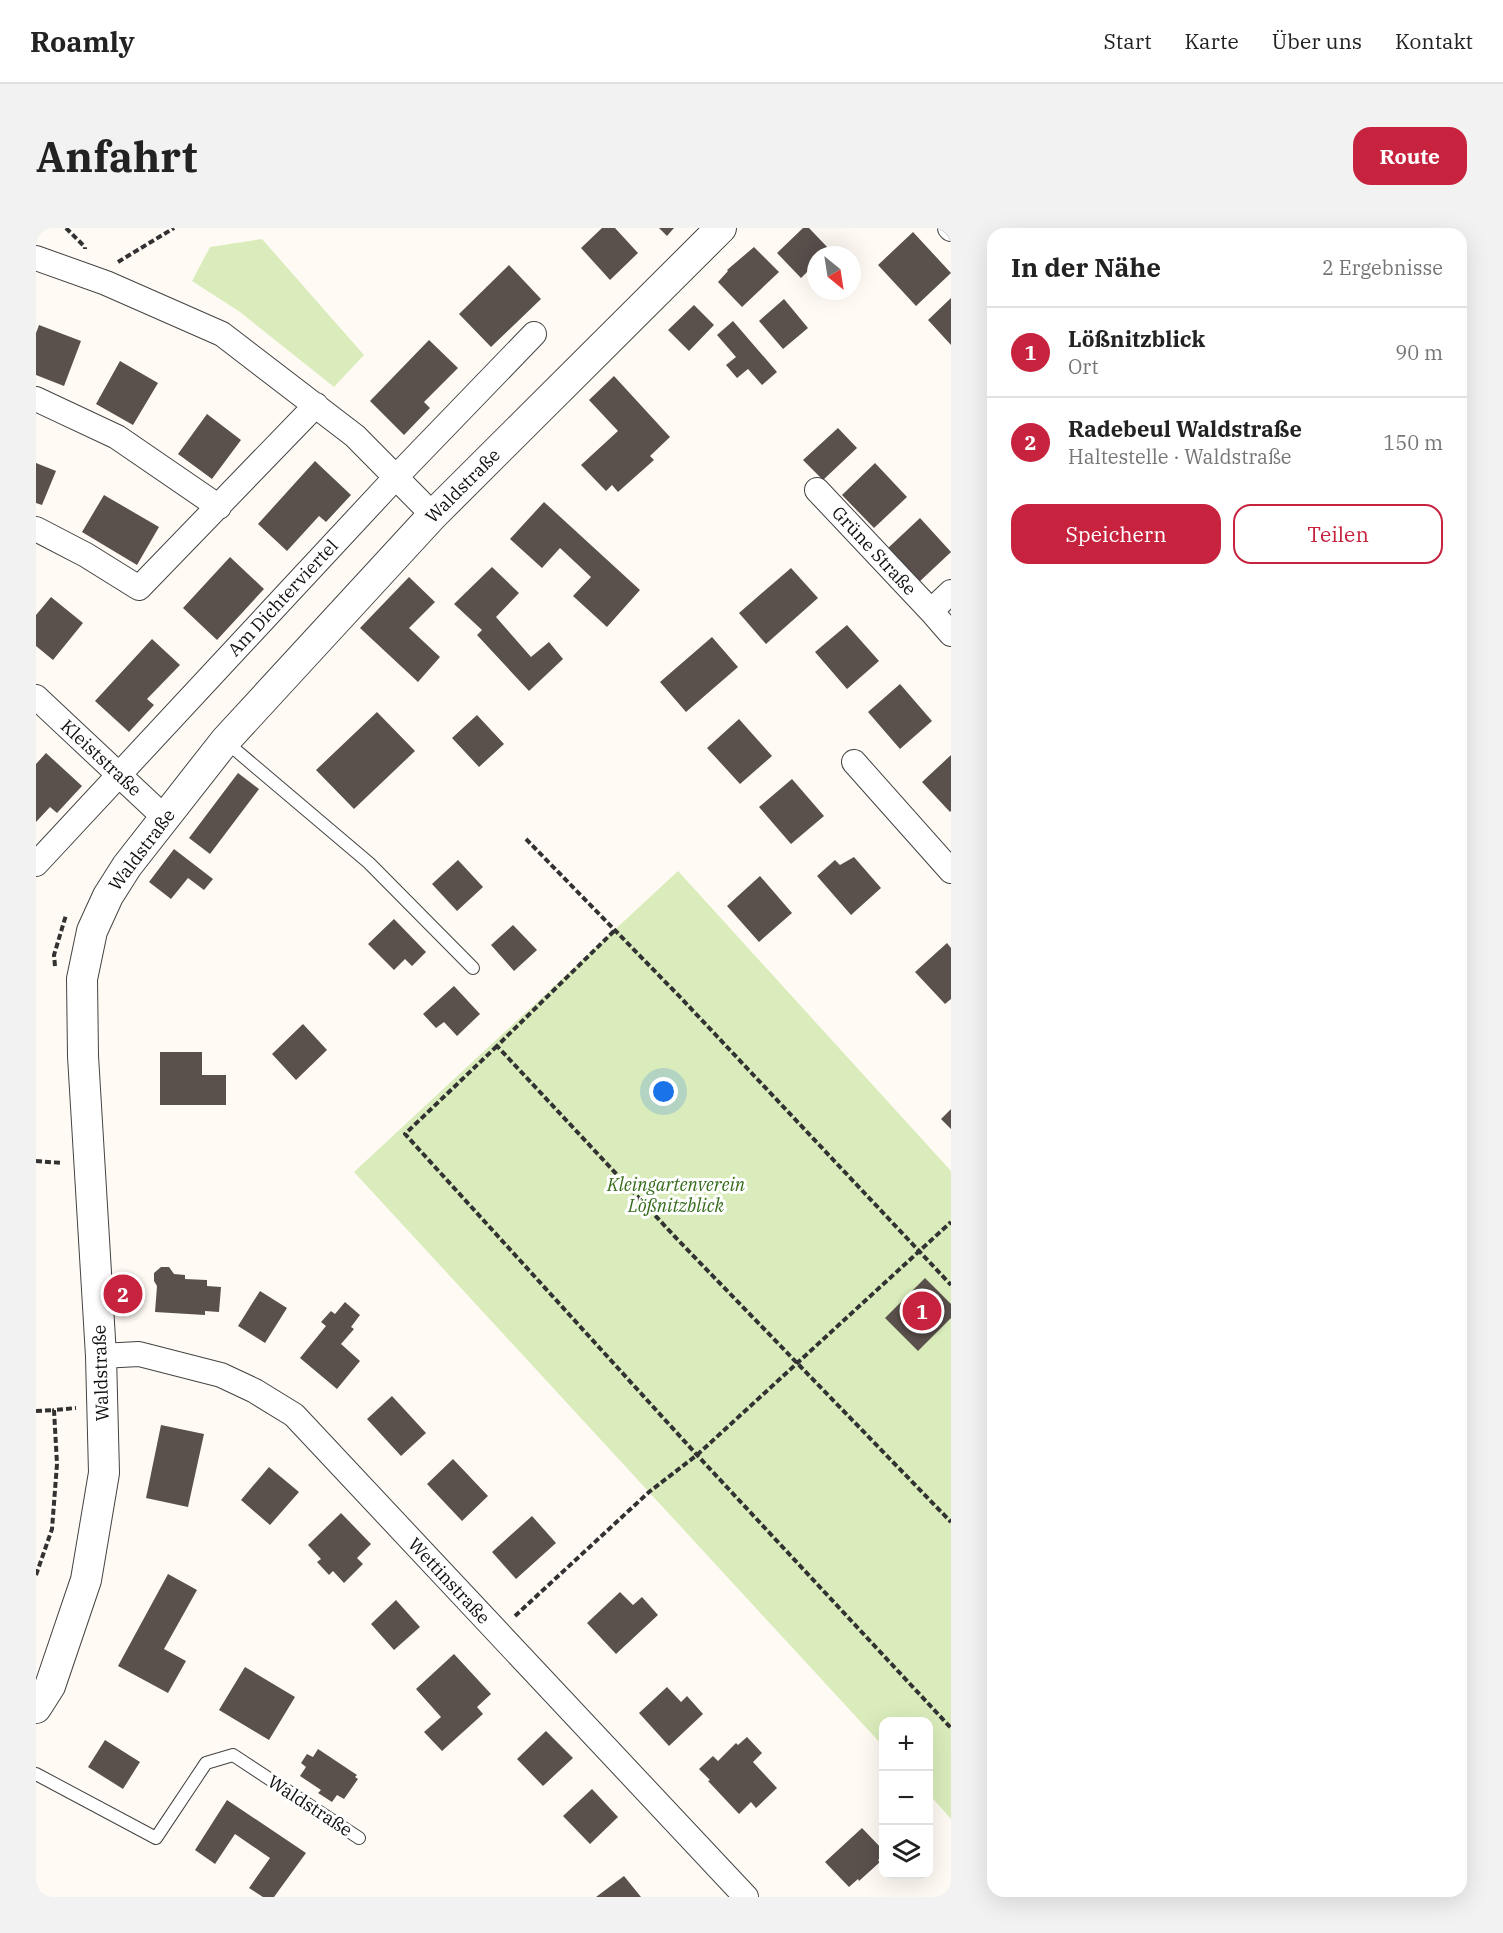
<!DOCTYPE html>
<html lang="de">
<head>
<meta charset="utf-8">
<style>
	body { margin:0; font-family:"IBM Plex Serif",serif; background:#f2f2f2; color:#222 }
	.controls { position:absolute; right:18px; bottom:18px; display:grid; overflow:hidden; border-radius:12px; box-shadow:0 6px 24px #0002 }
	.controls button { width:54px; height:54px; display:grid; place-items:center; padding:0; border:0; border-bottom:2px solid #e0e0e0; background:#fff; color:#222; font:30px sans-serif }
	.compass { position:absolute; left:771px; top:18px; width:54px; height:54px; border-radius:50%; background:#fff; box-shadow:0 6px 24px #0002; rotate:150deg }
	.you { position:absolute; left:628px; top:864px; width:21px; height:21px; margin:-15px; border:4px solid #fff; border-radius:50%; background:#1a73e8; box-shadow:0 0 0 9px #1a73e833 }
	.badge { display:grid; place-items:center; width:39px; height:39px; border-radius:50%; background:#c7223e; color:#fff; font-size:20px; font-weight:700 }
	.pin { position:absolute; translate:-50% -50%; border:3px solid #fff; box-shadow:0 2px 6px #0006 }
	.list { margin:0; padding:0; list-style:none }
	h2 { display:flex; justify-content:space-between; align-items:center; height:78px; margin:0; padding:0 24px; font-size:26px }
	h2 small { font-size:20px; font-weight:400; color:#767676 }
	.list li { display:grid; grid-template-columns:39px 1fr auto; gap:18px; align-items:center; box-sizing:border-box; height:90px; padding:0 24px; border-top:2px solid #e0e0e0 }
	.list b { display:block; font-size:22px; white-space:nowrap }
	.list p { margin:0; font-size:20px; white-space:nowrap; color:#767676 }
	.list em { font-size:20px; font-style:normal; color:#767676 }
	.actions { display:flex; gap:12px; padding:18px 24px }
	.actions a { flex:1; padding:14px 0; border:2px solid #c7223e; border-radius:18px; text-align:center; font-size:21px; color:#c7223e }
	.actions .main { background:#c7223e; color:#fff }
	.icon { flex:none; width:33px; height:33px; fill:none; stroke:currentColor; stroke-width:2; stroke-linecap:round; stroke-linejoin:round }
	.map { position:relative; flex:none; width:915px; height:1669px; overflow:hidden; border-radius:18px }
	header { display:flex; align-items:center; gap:36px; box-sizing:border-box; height:84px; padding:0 30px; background:#fff; border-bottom:2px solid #e0e0e0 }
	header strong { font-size:28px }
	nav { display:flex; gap:33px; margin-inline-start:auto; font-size:21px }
	.intro { display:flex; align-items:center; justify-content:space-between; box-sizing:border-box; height:144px; padding:0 36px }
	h1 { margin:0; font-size:42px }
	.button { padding:15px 27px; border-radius:18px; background:#c7223e; color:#fff; font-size:21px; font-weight:700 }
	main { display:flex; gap:36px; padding:0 36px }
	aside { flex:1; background:#fff; border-radius:18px; box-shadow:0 6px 24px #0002 }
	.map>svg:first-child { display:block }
</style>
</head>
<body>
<header>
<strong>Roamly</strong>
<nav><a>Start</a><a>Karte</a><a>Über uns</a><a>Kontakt</a></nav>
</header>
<div class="intro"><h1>Anfahrt</h1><a class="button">Route</a></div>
<main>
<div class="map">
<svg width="915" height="1669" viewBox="0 0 915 1669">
	<rect width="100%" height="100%" fill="#fffbf4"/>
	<path fill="#daecbb" d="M226 11 328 127 298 159 204 84 156 53 174 19Z
		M642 643 915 943V1591L893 1566 892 1494H848L847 1518 318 944Z"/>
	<path fill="#5a504c" d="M566 0H579L602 25 574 52 545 20Z
		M623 0H638L631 8Z
		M767 0H773L794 22 788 27H780V35L765 50 741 25Z
		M877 4 915 45 880 78 842 37Z
		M718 19 743 44 706 79 682 54 692 43 691 42Z
		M473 37 505 71 455 119 423 86Z
		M915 70V117L892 92Z
		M748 71 772 100 747 121 723 93Z
		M658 77 678 97 653 123 632 102Z
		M697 93 741 144 726 157 712 141 701 150 690 137 700 129 681 107Z
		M3 97 45 113 28 158 0 147V105Z
		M393 112 422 140 388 174 394 180 368 207 334 173Z
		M84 133 122 155 97 197 60 176Z
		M578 148 634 209 614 228 618 232 582 264 576 257 570 263 545 237 582 203 553 172Z
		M171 186 205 212 176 251 142 226Z
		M802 200 821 220 787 252 767 232Z
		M279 233 315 267 290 294 283 288 251 323 222 296Z
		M0 235 20 243 6 277 0 275Z
		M839 235 871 269 838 300 806 267Z
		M68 267 123 299 101 337 46 304Z
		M508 274 604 362 571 399 537 368 555 349 524 320 506 340 474 311Z
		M884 290 915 324 882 355 851 321Z
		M194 329 228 361 181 412 147 380Z
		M456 339 483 365 460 389 495 429 513 414 527 431 493 463 441 407 446 402 418 376Z
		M755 340 782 370 730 416 703 385Z
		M373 349 399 374 373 400 404 429 382 454 324 400Z
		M15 369 47 395 17 432 0 418V387Z
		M811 397 843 433 811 461 779 424Z
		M676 409 702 439 650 484 624 454Z
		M116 411 144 437 111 471 118 477 93 504 59 473Z
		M864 456 896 493 864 521 832 484Z
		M341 484 379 523 318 581 280 542Z
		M441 487 468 516 443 539 416 510Z
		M703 491 736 528 704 556 671 520Z
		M10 525 46 558 21 585 14 579 0 594V536Z
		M915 527V583L914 584 886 554Z
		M202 545 223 561 174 626 153 610Z
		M756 551 788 588 755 616 723 579Z
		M138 621 177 651 168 662 152 650 135 671 113 654Z
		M818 629 845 660 815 687 781 648 799 632 804 637Z
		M422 632 447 659 421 683 396 656Z
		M724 648 756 685 723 714 691 678Z
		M358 691 390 724 376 738 369 731 358 742 332 716Z
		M477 697 501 722 478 743 455 717Z
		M911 715 915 720V771L909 776 879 744Z
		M418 758 444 786 421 808 408 794 400 800 387 786Z
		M267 796 291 822 260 852 236 826Z
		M124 824H166V847H190V877H124Z
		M915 881V901L905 891Z
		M125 1039H133L138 1046 149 1047V1051L171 1052V1058L185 1059 183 1084 169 1083V1087L119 1084 121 1058 118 1053V1045Z
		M889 1050 915 1076V1090L882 1123 849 1090Z
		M224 1063 251 1080 229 1115 202 1098Z
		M309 1074 324 1087 315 1099 318 1101 305 1116 324 1133 301 1161 264 1130 290 1098 285 1094 295 1083 299 1086Z
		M356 1168 390 1205 365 1228 331 1191Z
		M125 1197 168 1206 152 1279 110 1270Z
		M417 1231 452 1268 426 1293 391 1256Z
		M233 1239 263 1264 234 1297 205 1272Z
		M305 1285 335 1316 321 1330 327 1336 308 1355 297 1343 293 1347 281 1334 285 1331 272 1317Z
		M496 1288 520 1315 480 1351 456 1324Z
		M132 1346 161 1362 128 1421 150 1433 132 1465 82 1438Z
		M584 1364 597 1377 606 1369 622 1387 580 1426 551 1395Z
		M360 1372 384 1399 358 1422 335 1396Z
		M418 1426 455 1466 441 1479 447 1486 406 1523 388 1504 405 1489 380 1461Z
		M209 1439 259 1469 233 1512 183 1482Z
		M631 1459 645 1474 651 1468 667 1486 633 1518 603 1485Z
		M510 1503 537 1530 507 1558 481 1531Z
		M711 1509 726 1525 717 1534 741 1560 720 1580 715 1574 703 1586 672 1553 674 1552 663 1541 677 1528 682 1533 700 1515 702 1517Z
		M69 1512 104 1534 87 1561 52 1539Z
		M282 1521 321 1547 319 1549 322 1551 308 1571 301 1567 296 1574 282 1565 285 1562 264 1548 270 1539 265 1535 271 1526 277 1529Z
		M556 1561 582 1589 554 1616 527 1588Z
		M191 1572 270 1625 238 1669H227L213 1660 234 1630 199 1606 179 1636 159 1622Z
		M826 1600 848 1623V1627L842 1632 844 1634 823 1653 822 1651 813 1659 789 1634Z
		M588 1648 605 1669H560Z"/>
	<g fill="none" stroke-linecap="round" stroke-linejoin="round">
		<g stroke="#434343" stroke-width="14">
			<path id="service" d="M189 513 333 635 437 740
				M0 1546 120 1610 170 1535 197 1527 323 1610"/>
		</g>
		<g stroke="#434343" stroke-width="26">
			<path id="minor" d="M914 0 915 1
				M0 30 70 55 186 106 319 208 397 287
				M0 171 81 209 183 279
				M781 262 895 383
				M0 301 50 327 103 360 280 177
				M915 364 895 383 915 406
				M0 469 129 590
				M818 534 915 643
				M0 636 360 249 498 106
				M65 1128 103 1126 185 1147 219 1163 258 1187 710 1669"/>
		</g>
		<g stroke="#434343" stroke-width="32">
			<path id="tertiary" d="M0 1480 14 1458 50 1352 68 1245 65 1128 47 828 46 751 56 703 72 668 91 638 189 513 397 287 685 0"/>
		</g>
		<path stroke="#323232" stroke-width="4" stroke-dasharray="6 3" stroke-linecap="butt" d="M30 0 49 19V21
			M82 34 138 0
			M490 611 645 770 915 1057
			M578 703 461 818 642 1012 915 1294
			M19 738 18 727 30 687
			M461 818 369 906 661 1227 915 1500
			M0 933 26 935
			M0 1183 18 1182
			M0 1347 16 1301 21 1236 18 1182 40 1180
			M479 1388 613 1264 661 1227 915 994"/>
		<use href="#service" stroke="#fff" stroke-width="12"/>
		<use href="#minor" stroke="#fff" stroke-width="24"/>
		<use href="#tertiary" stroke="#fff" stroke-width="30"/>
	</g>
	<g text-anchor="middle" stroke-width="6" stroke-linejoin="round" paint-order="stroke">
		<g font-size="18" fill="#101010" stroke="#fff">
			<text transform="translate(427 258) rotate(-45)" y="6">Waldstraße</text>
			<text transform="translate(838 323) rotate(47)" y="6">Grüne Straße</text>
			<text transform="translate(247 370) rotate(-47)" y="6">Am Dichterviertel</text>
			<text transform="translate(65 530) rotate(43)" y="6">Kleiststraße</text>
			<text transform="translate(106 622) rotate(-53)" y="6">Waldstraße</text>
			<text transform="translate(65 1145) rotate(-92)" y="6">Waldstraße</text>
			<text transform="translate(413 1353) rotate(47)" y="6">Wettinstraße</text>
			<text transform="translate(274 1578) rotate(33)" y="6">Waldstraße</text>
		</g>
		<g font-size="18" font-style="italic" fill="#376c1d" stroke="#fff">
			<text x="640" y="963">Kleingartenverein<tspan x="640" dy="21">Lößnitzblick</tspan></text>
		</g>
	</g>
</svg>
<div class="controls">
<button>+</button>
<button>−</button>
<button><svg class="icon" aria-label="layers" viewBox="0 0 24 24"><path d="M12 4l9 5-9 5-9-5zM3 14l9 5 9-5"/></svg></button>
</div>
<svg class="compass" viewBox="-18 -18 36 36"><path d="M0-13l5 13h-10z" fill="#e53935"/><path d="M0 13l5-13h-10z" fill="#767676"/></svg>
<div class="you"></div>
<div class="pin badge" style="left:886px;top:1083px">1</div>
<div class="pin badge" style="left:87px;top:1066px">2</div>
</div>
<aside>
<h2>In der Nähe<small>2 Ergebnisse</small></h2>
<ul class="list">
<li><span class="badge">1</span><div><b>Lößnitzblick</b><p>Ort</p></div><em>90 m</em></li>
<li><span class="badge">2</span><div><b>Radebeul Waldstraße</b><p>Haltestelle · Waldstraße</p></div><em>150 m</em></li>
</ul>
<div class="actions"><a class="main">Speichern</a><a>Teilen</a></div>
</aside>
</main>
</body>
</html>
